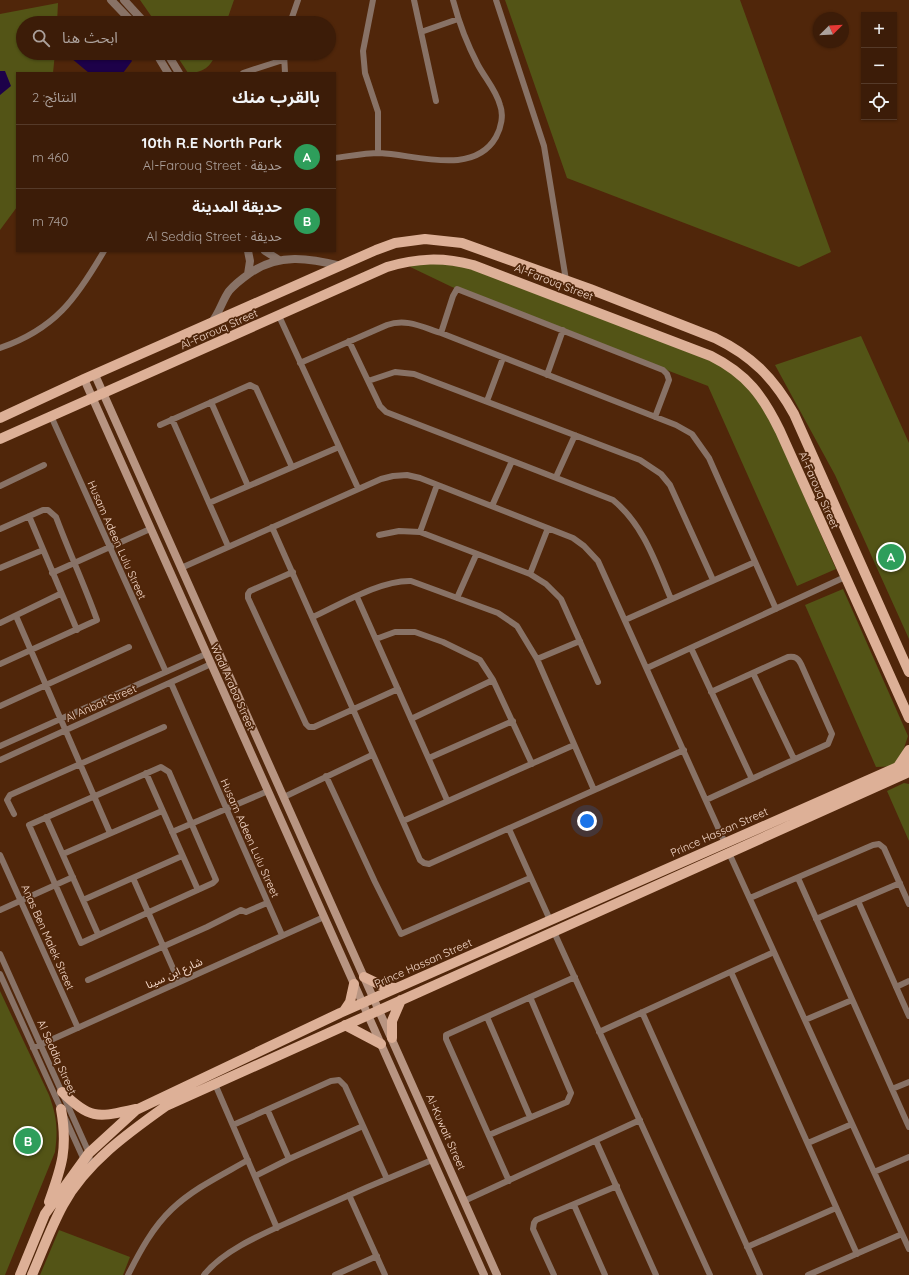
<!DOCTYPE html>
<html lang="ar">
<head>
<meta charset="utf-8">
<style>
	body { margin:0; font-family:Quicksand,"Noto Sans Arabic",sans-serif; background:#432512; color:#f1f3f6; direction:rtl }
	.controls { position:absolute; right:12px; top:12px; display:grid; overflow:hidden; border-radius:0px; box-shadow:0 1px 3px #0004 }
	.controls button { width:36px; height:36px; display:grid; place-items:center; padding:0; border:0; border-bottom:1px solid #553a29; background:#3c1c08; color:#f1f3f6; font:20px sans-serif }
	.compass { position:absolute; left:813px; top:12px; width:36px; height:36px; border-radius:50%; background:#3c1c08; box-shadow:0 1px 3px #0004; rotate:66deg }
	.you { position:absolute; left:587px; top:821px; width:14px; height:14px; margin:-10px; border:3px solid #fff; border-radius:50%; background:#1a73e8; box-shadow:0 0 0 6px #1a73e833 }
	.badge { display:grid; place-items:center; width:26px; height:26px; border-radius:50%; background:#67c4f0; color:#fff; font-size:13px; font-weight:700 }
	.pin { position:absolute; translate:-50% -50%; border:2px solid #fff; box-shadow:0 1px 4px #0006 }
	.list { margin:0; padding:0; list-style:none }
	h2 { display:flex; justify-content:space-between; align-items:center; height:52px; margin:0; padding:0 16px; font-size:17px }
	h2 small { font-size:13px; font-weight:400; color:#aca19c }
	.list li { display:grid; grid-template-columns:26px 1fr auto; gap:12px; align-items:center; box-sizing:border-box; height:64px; padding:0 16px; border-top:1px solid #553a29 }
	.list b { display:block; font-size:15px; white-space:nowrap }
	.list p { margin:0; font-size:13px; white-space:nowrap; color:#aca19c }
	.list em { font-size:13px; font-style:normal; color:#aca19c }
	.icon { flex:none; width:22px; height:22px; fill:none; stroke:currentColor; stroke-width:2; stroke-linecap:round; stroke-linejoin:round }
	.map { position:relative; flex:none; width:909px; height:1275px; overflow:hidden; direction:ltr }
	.search { position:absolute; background:#3c1c08; box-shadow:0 1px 3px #0004; left:16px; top:16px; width:320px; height:44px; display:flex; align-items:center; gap:10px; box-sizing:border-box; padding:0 14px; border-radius:22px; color:#aca19c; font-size:15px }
	.panel { position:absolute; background:#3c1c08; box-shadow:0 1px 3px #0004; left:16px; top:72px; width:320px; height:180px; border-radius:0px; direction:rtl }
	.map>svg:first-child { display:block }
</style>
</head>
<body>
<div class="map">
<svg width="909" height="1275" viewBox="0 0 909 1275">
	<rect width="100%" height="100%" fill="#50260a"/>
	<path fill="#535416" d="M140 0H234L226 23H156Z
		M505 0H740L831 252 799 267 567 178Z
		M58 3 57 23H23V53H55L53 73H17V207L0 230V14Z
		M175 53H216C211 67 203 73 188 73Z
		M460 262 727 364 765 407 836 569 797 586 708 386 452 287 404 264Z
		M861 336 909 443V639L835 475 775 365Z
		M843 589 908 736 898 766 876 767 805 605Z
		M904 783 909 784V841L887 791Z
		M0 991 49 1095C57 1117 58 1129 55 1152L5 1275H0Z
		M59 1230 130 1257 123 1275H40Z"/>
	<path fill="#1d0149" d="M65 53H126L132 61 123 73H89Z
		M0 71H5L11 86 0 95Z"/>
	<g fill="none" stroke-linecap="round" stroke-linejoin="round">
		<path stroke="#887266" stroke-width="6" d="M373 0 363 51 365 73 378 112V153
			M414 0 436 101
			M496 0 544 146 566 280
			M290 23 298 0
			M421 32 458 19
			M284 53 285 73
			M243 73 283 60
			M335 158C350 156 365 153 380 153 417 155 474 176 496 137 501 128 504 115 500 105 496 90 485 78 478 65 467 44 459 23 453 0
			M279 316 358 488
			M441 333 453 296 457 289 663 370 667 374 669 380 655 417
			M349 341 380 406 386 412 613 500C644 525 656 564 671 599
			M0 348C55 329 76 299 104 251
			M300 363 387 325C406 318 422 327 441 333L676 425 692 434 709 458 776 609
			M547 375 563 330
			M368 381 395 372 414 374 640 460 661 474 670 485 713 580
			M487 401 503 358
			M211 402 248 486
			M51 416 166 672
			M172 419 228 546
			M160 425 250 385 256 388 292 467
			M556 477 575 435
			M0 486 44 465
			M209 503 339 447
			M492 506 512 461
			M29 516 77 630
			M272 527 420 860 424 863 429 864 684 750
			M0 529 43 510H48L56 517C69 552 85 586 97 620L0 664
			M420 532 437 485
			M379 535 399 531 420 532 530 574 546 584 561 599 598 682
			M0 568 43 550
			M181 568 381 479 393 476 407 475 420 478 573 538 584 546 598 561 725 843
			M293 572 250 591 248 594V598L306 724 309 727H314L398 689
			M52 573 150 529
			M530 574 548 528
			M357 597 447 800
			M457 598 476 555
			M16 616 110 833
			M313 617C341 604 381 580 411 581L498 613 517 626 537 659 594 790
			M625 620 755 562
			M0 623 60 594
			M376 639 395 632H415L443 642 480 660 493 680 532 764
			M691 648 752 779
			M537 659 580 641
			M647 668 845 577
			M753 673 794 759
			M171 683 282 935
			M0 706 129 647
			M411 719 493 680
			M0 746 206 654
			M429 758 513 721
			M0 760 211 664
			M161 767 169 772 216 880 213 883 81 943 29 825Z
			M146 773 198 890
			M326 776 375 882 401 934 530 878
			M284 797 372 755
			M706 800 828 744 832 734 801 664C798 658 795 656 788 657L711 692
			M14 814 7 800 10 795 164 727
			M46 817 98 934
			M403 821 574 745
			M509 829 550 920
			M172 832 268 791
			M729 853 909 1249
			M63 854 162 811
			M0 855 78 1028
			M133 878 179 982
			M798 878 909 1127
			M750 898 873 845 879 844 884 848 909 904
			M83 900 182 856
			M858 901 909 1016
			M0 910 73 877
			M816 919 900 883
			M554 932 710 1275
			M0 954 89 1153 91 1169
			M731 972 857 1254
			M0 974 84 1160H86
			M88 980 207 927 241 910 246 912 267 903
			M896 987 909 981
			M642 1012 760 1275
			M487 1017 530 1117
			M805 1020 852 1000
			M599 1032 774 952
			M33 1048 324 917
			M215 1084 277 1228
			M892 1089 909 1082
			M268 1111 289 1159 363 1126
			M233 1125 331 1081 339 1080 345 1086 387 1179
			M489 1135 567 1102 571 1093 530 997
			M596 1141 656 1275
			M808 1143 852 1124
			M874 1172 909 1157
			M255 1176 289 1159
			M509 1181 446 1039V1035L575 977
			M349 1195 385 1275
			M464 1201 640 1120
			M574 1205 605 1275
			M747 1247 836 1208
			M128 1275C140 1251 153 1227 172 1209 194 1188 222 1175 248 1160
			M204 1275C225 1248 270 1231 300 1217 344 1197 388 1178 432 1160
			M335 1275 377 1256
			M554 1275 533 1229 534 1223 536 1220 617 1186
			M808 1275 902 1234"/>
		<path stroke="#887266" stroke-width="8" d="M111 0 133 23
			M124 0 145 23
			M156 53 168 73
			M167 53 179 73
			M265 251 279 260
			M248 274 250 261 248 251
			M211 323C219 314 222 301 229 291 235 284 243 278 250 273 279 253 309 258 341 266"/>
		<path stroke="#b89582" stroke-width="8" d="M95 375 497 1275
			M84 379 484 1275"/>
		<path stroke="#ddb097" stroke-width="10" d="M0 418 84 379 376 250 395 243 425 239 462 243 590 289 715 338C752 356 774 378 794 414L909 672
			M0 439 387 267C417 258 443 257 473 265L711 356C747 374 763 396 780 431L909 718
			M899 765 909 750
			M364 977 385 987 395 988
			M344 1011 350 1002 354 984
			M345 1025 381 1044
			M392 1038V1021L401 1000
			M62 1092C92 1121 98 1117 136 1109
			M49 1202C62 1166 68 1148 61 1109
			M20 1275 45 1214 89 1153 136 1110 340 1013 909 762
			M32 1275C42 1252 51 1227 63 1205 86 1163 128 1133 166 1106L909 772"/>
	</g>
	<g text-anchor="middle" stroke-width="3.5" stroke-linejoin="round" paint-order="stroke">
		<g font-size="11" fill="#f5d9ca" stroke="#50260a">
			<text transform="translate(554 282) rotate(21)" y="4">Al-Farouq Street</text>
			<text transform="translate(219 329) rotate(-24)" y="4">Al-Farouq Street</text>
			<text transform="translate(819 490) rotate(66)" y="4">Al-Farouq Street</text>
			<text transform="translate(117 540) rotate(66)" y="4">Husam Adeen Lulu Street</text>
			<text transform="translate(233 687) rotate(66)" y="4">Wadi Araba Street</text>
			<text transform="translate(101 703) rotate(-24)" y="4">Al Anbat Street</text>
			<text transform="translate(719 832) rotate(-24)" y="4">Prince Hassan Street</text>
			<text transform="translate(250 838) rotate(66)" y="4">Husam Adeen Lulu Street</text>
			<text transform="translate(48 937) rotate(66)" y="4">Anas Ben Malek Street</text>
			<text transform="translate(423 963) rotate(-24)" y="4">Prince Hassan Street</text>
			<text transform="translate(174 973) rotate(-24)" y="4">شارع ابن سينا</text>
			<text transform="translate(57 1057) rotate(66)" y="4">Al Seddiq Street</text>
			<text transform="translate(446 1132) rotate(66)" y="4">Al-Kuwait Street</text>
		</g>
	</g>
</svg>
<div class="controls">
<button>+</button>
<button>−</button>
<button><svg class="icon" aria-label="locate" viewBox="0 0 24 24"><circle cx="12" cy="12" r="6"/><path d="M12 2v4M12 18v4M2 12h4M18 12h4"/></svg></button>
</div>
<svg class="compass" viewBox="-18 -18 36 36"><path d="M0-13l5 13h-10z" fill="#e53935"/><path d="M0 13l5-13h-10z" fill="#aca19c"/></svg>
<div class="you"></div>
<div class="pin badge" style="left:891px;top:557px;background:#2e9e5b">A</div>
<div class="pin badge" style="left:28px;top:1141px;background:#2e9e5b">B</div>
<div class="search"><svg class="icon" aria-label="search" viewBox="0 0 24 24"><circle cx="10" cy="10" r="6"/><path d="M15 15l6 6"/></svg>ابحث هنا</div>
<section class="panel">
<h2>بالقرب منك<small>النتائج: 2</small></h2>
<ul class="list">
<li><span class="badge" style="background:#2e9e5b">A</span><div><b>10th R.E North Park</b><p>حديقة · Al-Farouq Street</p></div><em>460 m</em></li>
<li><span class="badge" style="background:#2e9e5b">B</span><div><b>حديقة المدينة</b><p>حديقة · Al Seddiq Street</p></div><em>740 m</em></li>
</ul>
</section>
</div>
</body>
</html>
